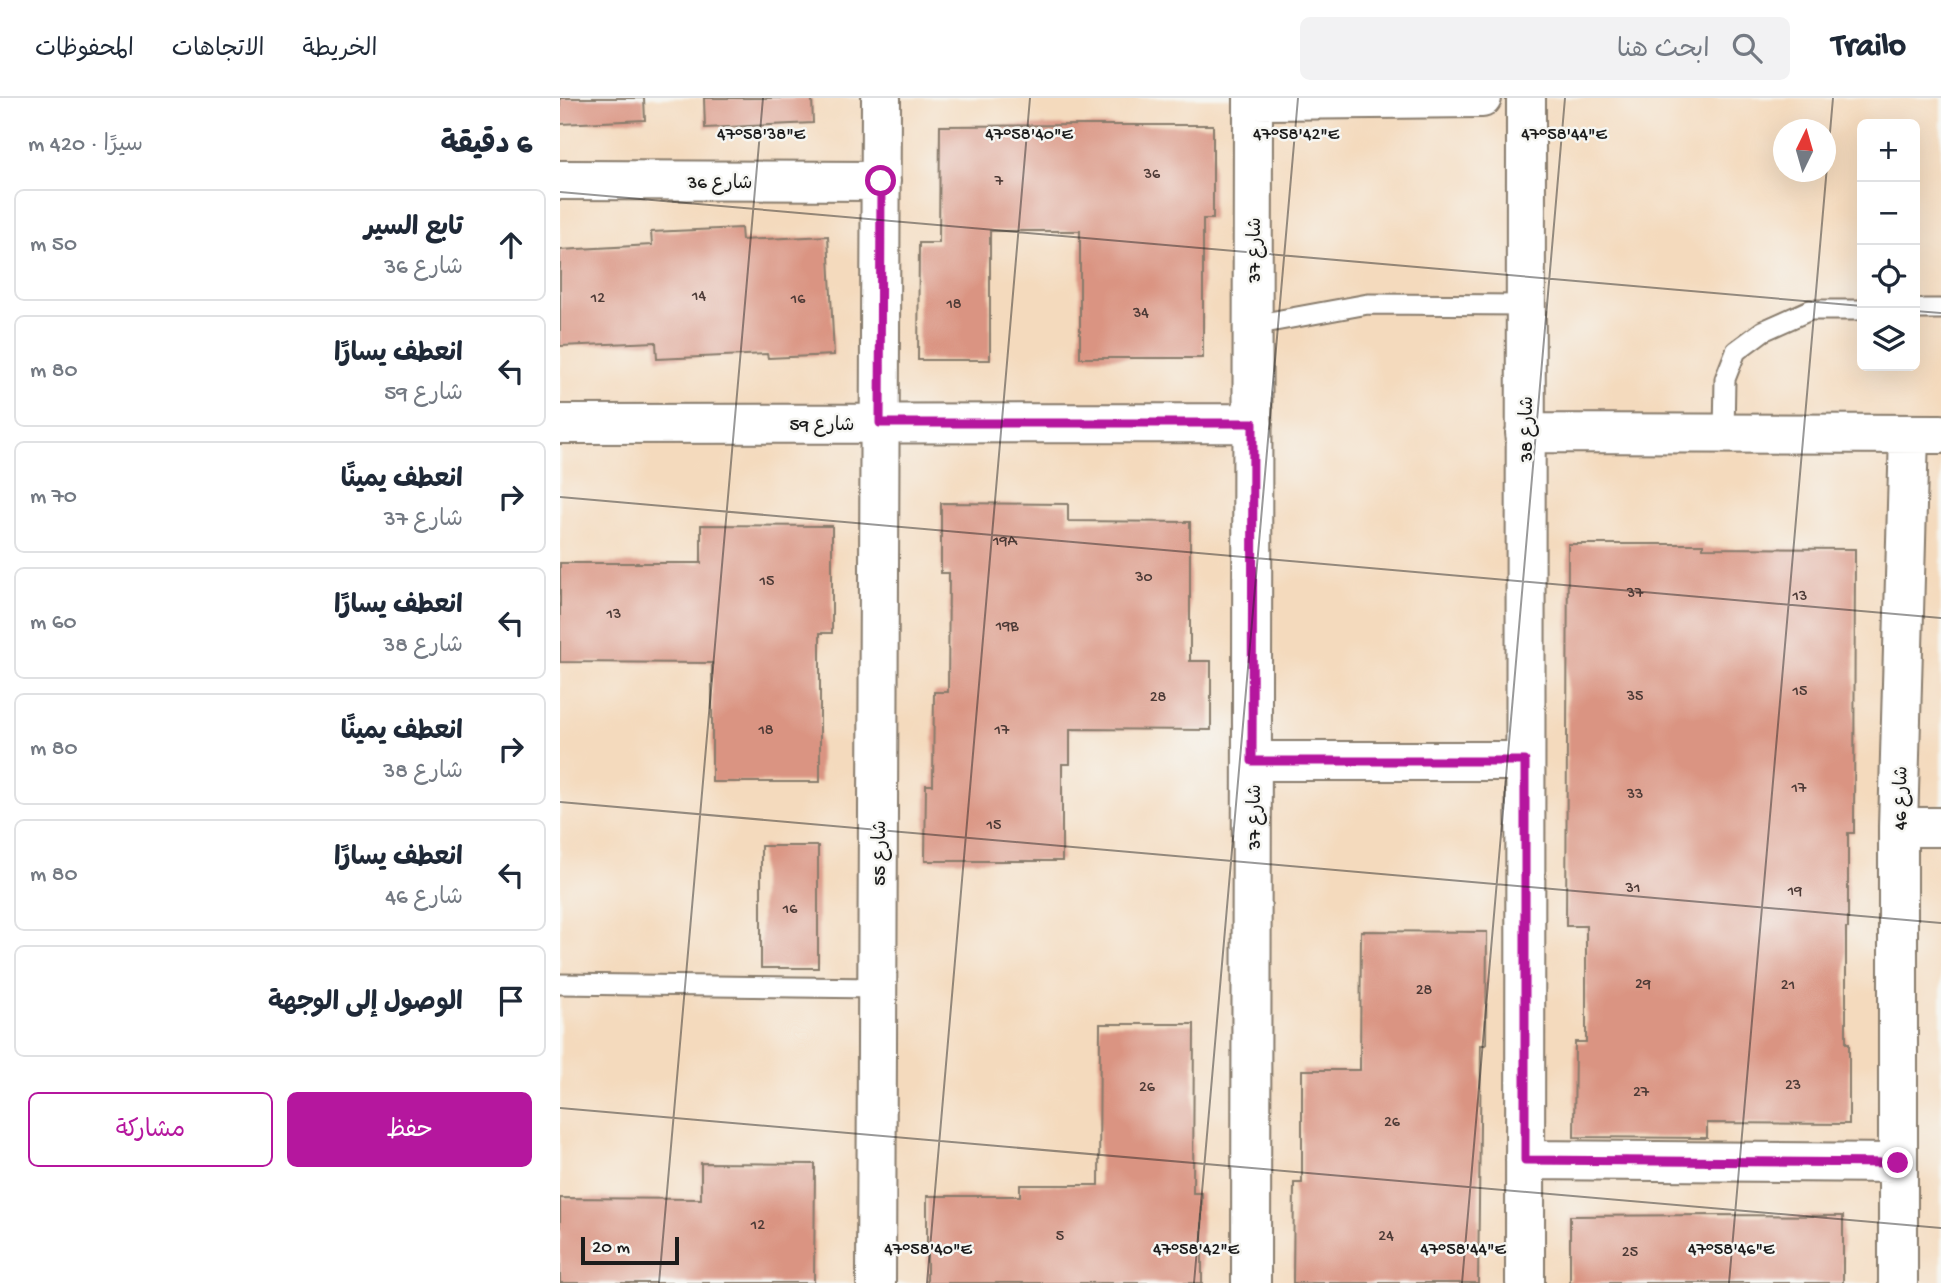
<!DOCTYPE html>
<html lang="ar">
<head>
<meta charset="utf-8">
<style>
	body { margin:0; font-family:"Gochi Hand","Playpen Sans Arabic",sans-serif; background:#f2f2f3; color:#1f2937; direction:rtl }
	.controls { position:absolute; right:21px; top:21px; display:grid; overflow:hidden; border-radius:10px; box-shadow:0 7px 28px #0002 }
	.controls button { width:63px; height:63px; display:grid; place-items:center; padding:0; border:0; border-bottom:2px solid #e0e1e3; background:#fff; color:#1f2937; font:35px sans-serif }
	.compass { position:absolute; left:1213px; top:21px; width:63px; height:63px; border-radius:50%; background:#fff; box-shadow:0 7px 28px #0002; rotate:5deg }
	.scale { position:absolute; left:21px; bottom:18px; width:98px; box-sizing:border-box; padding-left:7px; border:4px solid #1c1c1c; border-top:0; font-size:19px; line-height:24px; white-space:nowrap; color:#1c1c1c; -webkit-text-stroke:5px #f6f6f2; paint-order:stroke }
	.stop { position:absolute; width:21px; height:21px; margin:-16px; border:5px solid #b5179e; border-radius:50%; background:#fff }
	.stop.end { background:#b5179e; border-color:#fff; box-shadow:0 2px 7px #0008 }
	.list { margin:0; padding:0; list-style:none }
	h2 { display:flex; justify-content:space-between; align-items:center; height:91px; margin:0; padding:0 28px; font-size:30px }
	h2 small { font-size:23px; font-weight:400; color:#747a83 }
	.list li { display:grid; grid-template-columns:46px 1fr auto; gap:21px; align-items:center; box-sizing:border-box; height:112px; margin:0 14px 14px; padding:0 14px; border:2px solid #e0e1e3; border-radius:10px }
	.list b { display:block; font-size:26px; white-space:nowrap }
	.list p { margin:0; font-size:23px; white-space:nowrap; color:#747a83 }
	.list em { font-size:23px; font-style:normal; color:#747a83 }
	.actions { display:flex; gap:14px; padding:21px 28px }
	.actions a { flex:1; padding:16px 0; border:2px solid #b5179e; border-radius:10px; text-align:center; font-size:24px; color:#b5179e }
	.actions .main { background:#b5179e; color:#fff }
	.icon { flex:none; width:38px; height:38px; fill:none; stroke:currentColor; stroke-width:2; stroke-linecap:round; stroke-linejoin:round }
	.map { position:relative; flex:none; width:1381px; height:1185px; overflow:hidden; direction:ltr }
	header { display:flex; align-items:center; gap:42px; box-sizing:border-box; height:98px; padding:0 35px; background:#fff; border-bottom:2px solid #e0e1e3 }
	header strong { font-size:33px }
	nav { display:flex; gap:38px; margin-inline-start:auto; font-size:24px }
	.search { width:490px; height:63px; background:#f2f2f3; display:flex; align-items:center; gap:18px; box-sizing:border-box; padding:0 24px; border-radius:10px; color:#747a83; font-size:26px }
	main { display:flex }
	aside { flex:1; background:#fff }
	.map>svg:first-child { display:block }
</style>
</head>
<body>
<header>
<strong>Trailo</strong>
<div class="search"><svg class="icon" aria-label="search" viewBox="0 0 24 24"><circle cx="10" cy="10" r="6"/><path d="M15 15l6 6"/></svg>ابحث هنا</div>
<nav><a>الخريطة</a><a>الاتجاهات</a><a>المحفوظات</a></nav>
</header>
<main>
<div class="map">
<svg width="1381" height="1185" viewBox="0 0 1381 1185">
	<rect width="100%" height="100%" fill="#f6f6f2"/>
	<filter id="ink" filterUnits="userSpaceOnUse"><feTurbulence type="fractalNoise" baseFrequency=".0143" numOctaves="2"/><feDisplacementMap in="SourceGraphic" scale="14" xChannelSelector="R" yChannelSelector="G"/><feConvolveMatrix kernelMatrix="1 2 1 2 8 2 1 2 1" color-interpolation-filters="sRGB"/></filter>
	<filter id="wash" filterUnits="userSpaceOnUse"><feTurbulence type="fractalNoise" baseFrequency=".00686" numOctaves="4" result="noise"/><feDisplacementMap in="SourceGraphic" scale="28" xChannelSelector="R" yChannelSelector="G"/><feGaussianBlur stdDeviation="1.57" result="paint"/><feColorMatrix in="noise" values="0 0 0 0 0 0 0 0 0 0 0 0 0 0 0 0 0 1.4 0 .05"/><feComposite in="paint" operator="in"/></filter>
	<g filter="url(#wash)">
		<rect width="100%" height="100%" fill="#f4dabd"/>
		<g id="blocks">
			<path fill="#da9482" d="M0 0H84L85 22 0 26Z
				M144 0H252L253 25 145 30Z
				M530 27H653V121H643V260H520V133H430V262H358L359 145H379L380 28Z
				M181 130 182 142 268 138 274 257 208 260 207 256 97 261 96 244 0 248V152L92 147 91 134Z
				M381 405 508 406V423L630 424V563H651V632L510 631V666H502V763H365L366 687H373L374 594H388L389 475H381Z
				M141 427 272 428V535H260V684H152V565L0 564V465H141Z
				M1008 446H1143V450L1295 451 1294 735H1288V830H1286V945H1289V1026L1147 1025V1040L1014 1039 1015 944H1026V828H1006Z
				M201 748H258V870H201Z
				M801 833 927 834 926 947H921L918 1185H733L734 1085H742V972H800Z
				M540 926H634L633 1095H642V1185H367V1098H460V1087H539Z
				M141 1065 255 1066 254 1185H0V1100L141 1101Z
				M1154 1117 1283 1118V1185H1010V1118Z"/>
		</g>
	</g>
	<g filter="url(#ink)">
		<use href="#blocks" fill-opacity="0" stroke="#887b6c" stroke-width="2"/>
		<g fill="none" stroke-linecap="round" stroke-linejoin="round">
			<g stroke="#887b6c" stroke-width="23">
				<path id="lane" d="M1355 211H1381
					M693 227 808 206 966 207
					M1164 335 1165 281 1176 253 1203 233 1250 212H1302
					M0 886 317 890"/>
			</g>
			<g stroke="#887b6c" stroke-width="42">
				<path id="street" d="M693 2 922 0
					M0 82 321 83
					M0 326 693 325
					M965 335 1381 336
					M692 663H965
					M1338 729H1381
					M965 1062 1338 1065
					M316 1185 321 0
					M691 1185 693 0
					M965 1185 966 0
					M1338 1185V729L1349 336"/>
			</g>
			<use href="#lane" stroke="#fff" stroke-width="19"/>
			<use href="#street" stroke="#fff" stroke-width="38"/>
		</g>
	</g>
	<g fill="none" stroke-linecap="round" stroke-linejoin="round" filter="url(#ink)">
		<path stroke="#b5179e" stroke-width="9" d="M321 83 320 325H693L692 663H965V1062L1338 1065"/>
	</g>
	<path fill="none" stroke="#1c1c1c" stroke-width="2" stroke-opacity="0.45" d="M0 94 1302 208M1355 213 1381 215M0 399 1381 520M0 704 1381 825M0 1010 1381 1130M99 1185 203 0M367 1185 470 0M634 1185 738 0M902 1185 1005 0M1169 1185 1273 0"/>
	<g text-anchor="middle" stroke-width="5" stroke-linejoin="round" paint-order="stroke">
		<g font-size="16" fill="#4c3a36">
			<text x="592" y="80">36</text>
			<text x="439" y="87">7</text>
			<text x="139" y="202">14</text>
			<text x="38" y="204">12</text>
			<text x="238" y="205">16</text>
			<text x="394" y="210">18</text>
			<text x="581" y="219">34</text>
			<text x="445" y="447">19A</text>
			<text x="584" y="483">30</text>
			<text x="207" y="487">15</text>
			<text x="1075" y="499">37</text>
			<text x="1240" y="502">13</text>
			<text x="54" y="520">13</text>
			<text x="447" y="532">19B</text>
			<text x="1240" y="597">15</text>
			<text x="1075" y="602">35</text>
			<text x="598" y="603">28</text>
			<text x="206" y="636">18</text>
			<text x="442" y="636">17</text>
			<text x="1239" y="694">17</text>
			<text x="1075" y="700">33</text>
			<text x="434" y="731">15</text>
			<text x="1073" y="794">31</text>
			<text x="1235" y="797">19</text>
			<text x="230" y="815">16</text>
			<text x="1083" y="890">29</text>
			<text x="1228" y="891">21</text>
			<text x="864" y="896">28</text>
			<text x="1233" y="991">23</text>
			<text x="587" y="993">26</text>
			<text x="1081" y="998">27</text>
			<text x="832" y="1028">26</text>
			<text x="198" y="1131">12</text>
			<text x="500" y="1142">5</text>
			<text x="826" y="1142">24</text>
			<text x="1070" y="1158">25</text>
		</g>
		<g font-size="19" fill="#1c1c1c" stroke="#f6f6f2">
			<text x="160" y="90">شارع 36</text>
			<text transform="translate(693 152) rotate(-90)" y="7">شارع 37</text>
			<text x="262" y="332">شارع 59</text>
			<text transform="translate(965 331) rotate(-90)" y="7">شارع 38</text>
			<text transform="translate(1339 700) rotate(-89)" y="7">شارع 46</text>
			<text transform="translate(693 719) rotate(-90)" y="7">شارع 37</text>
			<text transform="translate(318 755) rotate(-90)" y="7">شارع 55</text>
		</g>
	</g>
	<g font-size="18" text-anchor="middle" fill="#1c1c1c" stroke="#f6f6f2" stroke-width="5" stroke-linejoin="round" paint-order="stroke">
		<text x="201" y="41">47°58'38"E</text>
		<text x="469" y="41">47°58'40"E</text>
		<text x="736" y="41">47°58'42"E</text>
		<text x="1004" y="41">47°58'44"E</text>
		<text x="368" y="1156">47°58'40"E</text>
		<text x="636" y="1156">47°58'42"E</text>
		<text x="903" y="1156">47°58'44"E</text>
		<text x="1171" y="1156">47°58'46"E</text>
	</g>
</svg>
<div class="controls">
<button>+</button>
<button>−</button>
<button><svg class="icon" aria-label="locate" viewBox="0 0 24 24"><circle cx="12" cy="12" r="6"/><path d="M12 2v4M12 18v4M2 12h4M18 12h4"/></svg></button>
<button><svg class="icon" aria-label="layers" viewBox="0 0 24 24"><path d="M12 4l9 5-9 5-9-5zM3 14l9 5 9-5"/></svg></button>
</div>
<svg class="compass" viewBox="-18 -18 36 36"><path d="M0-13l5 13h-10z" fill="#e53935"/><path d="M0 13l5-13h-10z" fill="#747a83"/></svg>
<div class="scale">20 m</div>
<div class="stop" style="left:321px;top:83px"></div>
<div class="stop end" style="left:1338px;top:1065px"></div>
</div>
<aside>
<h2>6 دقيقة<small>سيرًا · 420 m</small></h2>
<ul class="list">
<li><svg class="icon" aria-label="ahead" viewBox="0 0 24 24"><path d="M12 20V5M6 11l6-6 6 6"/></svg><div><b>تابع السير</b><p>شارع 36</p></div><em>50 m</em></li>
<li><svg class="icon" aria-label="left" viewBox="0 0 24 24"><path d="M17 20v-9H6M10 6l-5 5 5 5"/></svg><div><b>انعطف يسارًا</b><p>شارع 59</p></div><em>80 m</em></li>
<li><svg class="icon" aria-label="right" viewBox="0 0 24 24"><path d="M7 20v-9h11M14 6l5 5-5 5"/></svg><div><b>انعطف يمينًا</b><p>شارع 37</p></div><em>70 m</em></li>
<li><svg class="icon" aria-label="left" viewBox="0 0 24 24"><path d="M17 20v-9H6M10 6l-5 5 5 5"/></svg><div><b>انعطف يسارًا</b><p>شارع 38</p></div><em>60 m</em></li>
<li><svg class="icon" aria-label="right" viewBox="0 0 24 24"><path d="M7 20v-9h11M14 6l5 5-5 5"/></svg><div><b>انعطف يمينًا</b><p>شارع 38</p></div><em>80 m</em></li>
<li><svg class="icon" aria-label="left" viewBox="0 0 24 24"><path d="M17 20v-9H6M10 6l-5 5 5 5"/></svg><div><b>انعطف يسارًا</b><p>شارع 46</p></div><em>80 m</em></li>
<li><svg class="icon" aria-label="arrive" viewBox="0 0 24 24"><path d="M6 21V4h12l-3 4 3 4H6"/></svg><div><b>الوصول إلى الوجهة</b></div></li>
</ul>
<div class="actions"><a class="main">حفظ</a><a>مشاركة</a></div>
</aside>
</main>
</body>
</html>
